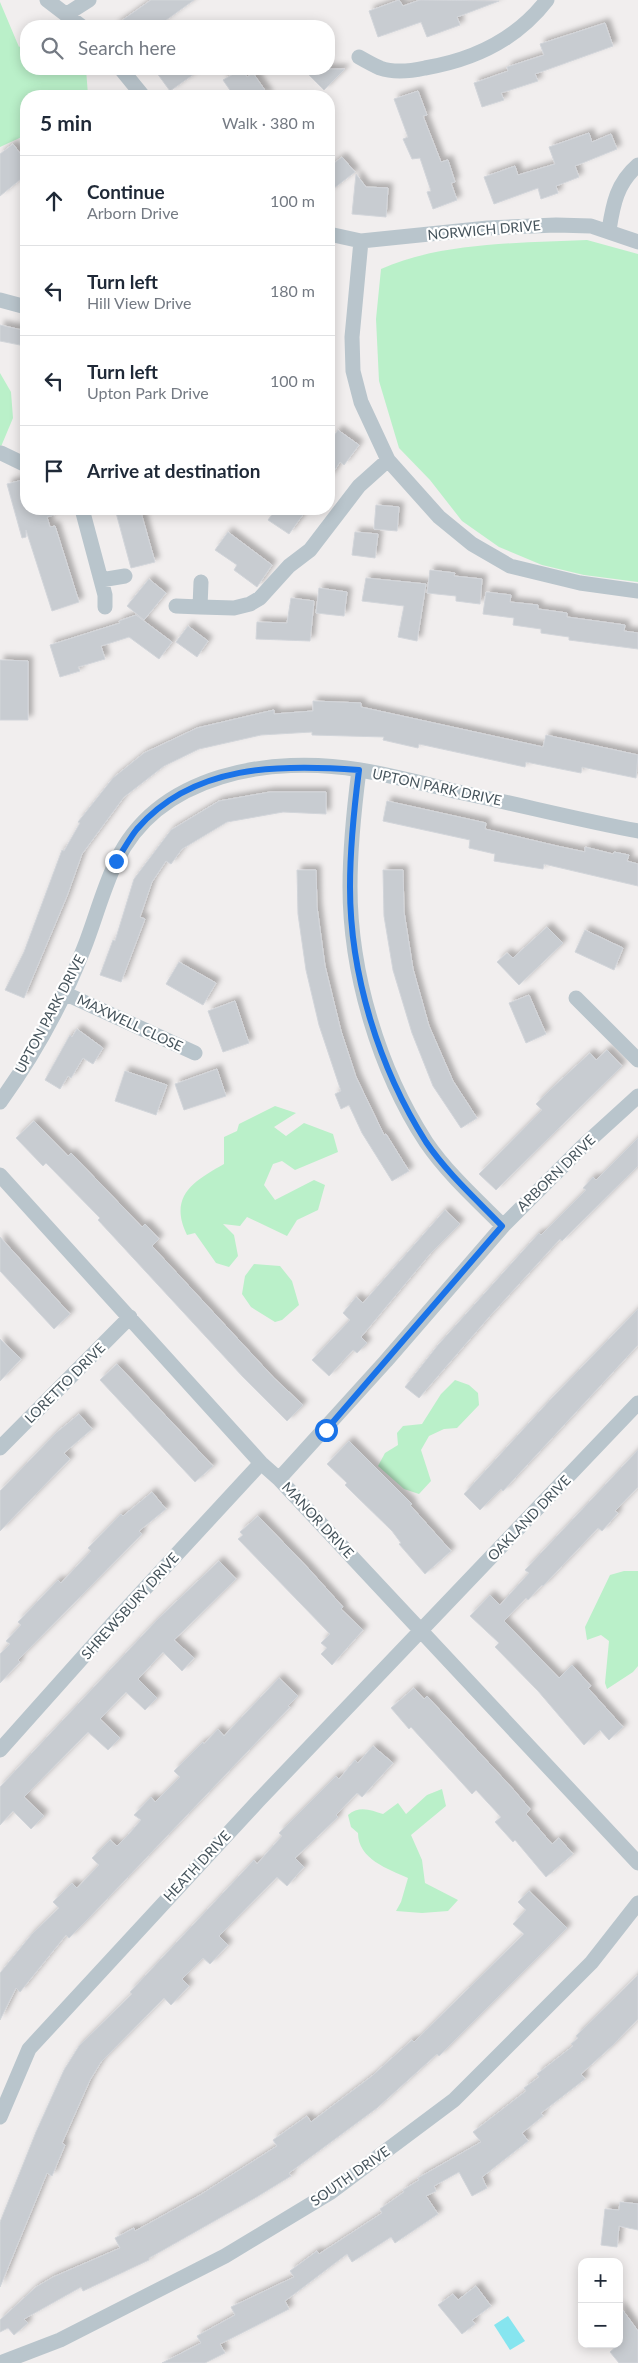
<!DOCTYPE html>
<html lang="en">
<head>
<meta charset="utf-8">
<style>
	body { margin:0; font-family:Lato,sans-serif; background:#f6f6f7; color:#1f2937 }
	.controls { position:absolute; right:15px; bottom:15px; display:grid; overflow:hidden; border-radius:10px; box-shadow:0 2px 12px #0003 }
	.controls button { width:45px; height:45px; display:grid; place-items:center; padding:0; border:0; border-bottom:1px solid #e0e1e3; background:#fff; color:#1f2937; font:25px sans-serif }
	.stop { position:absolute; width:15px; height:15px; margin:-11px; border:4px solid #1a73e8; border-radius:50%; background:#fff }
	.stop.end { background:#1a73e8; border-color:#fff; box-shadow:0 1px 5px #0008 }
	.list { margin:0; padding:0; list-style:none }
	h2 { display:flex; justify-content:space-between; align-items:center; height:65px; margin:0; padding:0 20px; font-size:21px }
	h2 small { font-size:16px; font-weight:400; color:#747a83 }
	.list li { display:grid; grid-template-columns:32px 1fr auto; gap:15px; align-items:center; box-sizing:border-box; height:90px; padding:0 20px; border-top:1px solid #e0e1e3 }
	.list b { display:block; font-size:19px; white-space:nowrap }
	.list p { margin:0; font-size:16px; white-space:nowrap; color:#747a83 }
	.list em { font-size:16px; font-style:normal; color:#747a83 }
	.icon { flex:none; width:28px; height:28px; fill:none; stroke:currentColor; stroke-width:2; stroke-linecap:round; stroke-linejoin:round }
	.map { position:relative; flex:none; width:638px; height:2363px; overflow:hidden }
	.search { position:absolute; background:#fff; box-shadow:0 2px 12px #0003; left:20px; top:20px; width:315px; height:55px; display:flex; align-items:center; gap:12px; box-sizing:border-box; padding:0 18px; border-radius:20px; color:#747a83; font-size:19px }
	.panel { position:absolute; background:#fff; box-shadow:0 2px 12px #0003; left:20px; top:90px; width:315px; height:425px; border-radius:20px }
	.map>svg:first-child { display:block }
</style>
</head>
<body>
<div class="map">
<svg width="638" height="2363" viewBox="0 0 638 2363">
	<defs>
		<filter id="shadow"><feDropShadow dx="4.5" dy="-4.5" stdDeviation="2.5" flood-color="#0004"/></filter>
	</defs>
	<rect width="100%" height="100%" fill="#f1eeee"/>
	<path fill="#baf0c9" d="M0 2 19 47 26 42V69H86L88 95 26 96V135L0 147Z
		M587 240 638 254V582L584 575 542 565 499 547 462 521 430 480 399 448 379 381 376 319 381 269C441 242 522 243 587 240Z
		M0 373 11 392 13 418 0 449Z
		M275 1106 296 1113 274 1127 286 1136 304 1123 333 1134 338 1152 295 1170 282 1161 273 1164 264 1185 275 1200 314 1180 325 1185 318 1210 297 1220 287 1236 247 1217 240 1226 223 1224 234 1235 238 1256 229 1267 216 1263 195 1233 187 1235C168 1196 194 1181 224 1164V1137L237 1131 239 1124Z
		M254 1264 280 1266 292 1281 299 1305 282 1320 275 1322 251 1307 242 1294 245 1276Z
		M455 1380 469 1385 478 1393 479 1405 457 1428 444 1429 429 1436 421 1450 431 1481 419 1494 404 1489 378 1466 385 1453 398 1445 397 1433 403 1426 422 1424 441 1394Z
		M624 1571H638V1666L633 1672 607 1689 605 1683 609 1641 601 1635 587 1640 585 1627 610 1575Z
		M442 1789 446 1806 411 1835 422 1860 425 1883 458 1900 448 1911 422 1913 396 1911 401 1902 408 1878C388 1869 358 1859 358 1833L351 1827 348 1815C359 1805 371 1810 383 1814L398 1803 406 1814 427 1795Z"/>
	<path fill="#86e5ef" d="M508 2316 525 2341 510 2350 494 2325Z"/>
	<path fill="#c8ccd1" stroke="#d2d5da" filter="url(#shadow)" d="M151 0H194L158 26H114Z
		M399 0 403 6 420 0 499 1 457 17 460 25 427 37 421 22 378 37 369 11Z
		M605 23 613 46 535 74 538 81 501 93 504 100 482 107 474 83 508 71 507 67 544 55 540 44Z
		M154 69H201L170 91Z
		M242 69 247 77 253 73 269 96H234L223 80Z
		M303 69H345L324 90Z
		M418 91 427 115 423 116 441 162 448 160 455 182 451 183 457 200 433 209 427 192 431 191 420 158 412 159 403 139 408 137 394 99Z
		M589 133 592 142 611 134 617 149 575 166 579 177 556 186 558 193 541 199 538 188 494 204 484 177 515 166 518 175 555 164 549 147Z
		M13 144 26 161V175L0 196V154Z
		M342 157 355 172 329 192V167Z
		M356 174 366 187 388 188 386 217 352 214Z
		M0 325 22 330 20 345 0 341Z
		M338 430 359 445 344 465 340 462 329 479V443Z
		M26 479V509H62L63 512 47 517 50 527 55 526 79 602 52 611 26 530V537L22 538 7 484Z
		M376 505 399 507 397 531 374 529Z
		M115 509H140L155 562 131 568Z
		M276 509H307L289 534 268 520Z
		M228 532 272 565 257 587 234 570 237 565 215 550Z
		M355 532 378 534 375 558 352 555Z
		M430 570 455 573 454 576 482 579 480 604 456 601V596L427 593Z
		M366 578 426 584 417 641 398 637 404 606 362 601Z
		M149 579 166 593 144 620 127 606Z
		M319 588 347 592 344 616 316 613Z
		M486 592 511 595 510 602 538 605V609L567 613V617L625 625 624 631 638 633V649L569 640V637L541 633V629L513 625 514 618 483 614Z
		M291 598 314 601 310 641 256 639 257 622 287 623Z
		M136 615 172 642 159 659 129 637 101 646 105 659 78 667 80 671 60 677 50 645 120 623 119 621Z
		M188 626 208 641 197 657 176 642Z
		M0 660 28 661V720H0Z
		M313 701 361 703V707L543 747 546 735 638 755 636 778 582 767 581 773 526 762 525 767 419 744 418 748 383 740 384 737 312 735V732L261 735 199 749 164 766 124 797 82 854 67 896 24 998 5 990 24 952 62 850 64 851 80 823 78 822 113 778 144 753 197 728 274 710V714L313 711Z
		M270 792H326V814L283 812 227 822 182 849 171 864 166 861 152 882 140 917 145 919 121 982 100 975 113 940 115 941 134 879 171 830 219 801Z
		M387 801 486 823 485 829 557 846 585 852V847L613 854 614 852 629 855 627 861 638 864V886L544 864 543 869 494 861 495 854 469 848 470 840 383 821Z
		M297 870H316L317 907 325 966 341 1031 356 1077 384 1135 386 1134 409 1171 392 1181 362 1133 349 1105 341 1109 335 1094 341 1091 319 1025 306 970 298 914Z
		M383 870H403L404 912 413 969 429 1026 453 1081 477 1118 461 1128 433 1086 412 1033 393 970 384 916Z
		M547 927 563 943 519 985 497 962 507 953 513 958Z
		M585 930 623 948 614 970 575 952Z
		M179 962 216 983 203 1005 166 984Z
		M529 995 546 1034 526 1043 509 1003Z
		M235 1001 249 1043 223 1052 208 1011Z
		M77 1029 103 1048 93 1064 83 1058 71 1078 68 1076 60 1089 45 1080 70 1035 72 1037Z
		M607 1050 622 1066 496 1190 479 1174 542 1110 536 1104 550 1090 590 1053 596 1060Z
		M217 1069 226 1096 184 1110 175 1084Z
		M125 1071 167 1085 156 1115 115 1101Z
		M34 1121 68 1156 71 1153 142 1227 145 1224 159 1239 152 1246 274 1378 303 1405 287 1421 243 1377 98 1220 100 1218 46 1163 43 1166 16 1138Z
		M638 1138V1166L562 1241 560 1239 489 1317 419 1398 405 1387 438 1345 539 1233 541 1235 586 1190 583 1188 593 1177 596 1180Z
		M445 1210 460 1224 430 1254 361 1337 367 1343 357 1353 353 1350 329 1376 312 1360 350 1320 343 1313 356 1297 363 1303Z
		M0 1237 70 1314 54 1329 0 1271Z
		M638 1309V1345L503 1491 501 1489 480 1510 464 1494 550 1400Z
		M0 1339 21 1359 0 1381Z
		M117 1364 213 1466 195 1482 100 1380Z
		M79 1414 92 1429 64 1453 70 1459 0 1531V1491L56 1433Z
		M349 1441 412 1504 410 1505 451 1551 425 1574 399 1544 401 1543 392 1531 352 1492 345 1485 347 1483 327 1464Z
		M638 1450V1487L615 1511 618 1513 602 1531 598 1528 543 1586 542 1585 528 1600 526 1598 504 1621 559 1678 572 1665 591 1686 588 1688 623 1727 609 1740 600 1730 584 1745 538 1691 495 1647 499 1643 470 1616 490 1595 500 1605 529 1573 525 1570Z
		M152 1492 166 1509 139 1531 142 1534 18 1660 20 1662 0 1683V1654L10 1644 6 1641 21 1625 18 1622 58 1580 61 1583 91 1551 88 1548 121 1514 123 1516Z
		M258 1516 308 1568 343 1607 341 1609 363 1630 332 1665 321 1654 327 1648 321 1643 330 1634 238 1539 243 1535 240 1532Z
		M219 1561 236 1579 174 1640 194 1658 182 1671 163 1652 138 1679 157 1698 145 1710 126 1692 100 1719 120 1738 108 1750 88 1732 24 1797 44 1816 31 1829 13 1811 0 1825V1787L157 1620Z
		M279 1678 298 1696 288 1706 290 1707 87 1920 69 1938 66 1935 20 1992 16 1988 0 2020V1973L32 1934 59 1908 53 1902 72 1883 77 1888 99 1865 92 1858 110 1840 117 1846 129 1834 141 1820 134 1815 151 1797 155 1802 180 1777 174 1771 203 1742 204 1744 218 1729 224 1736Z
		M414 1688 424 1699 427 1696 513 1789 530 1809 526 1814 552 1844 559 1838 573 1854 546 1877 515 1840 513 1842 495 1822 501 1817 476 1790 472 1794 411 1727 409 1729 391 1708Z
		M373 1746 393 1763 362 1797 357 1793 336 1815 338 1817 295 1858 304 1867 287 1886 277 1877 219 1936 228 1945 210 1964 203 1958 182 1979 189 1986 171 2005 164 1998 101 2062 90 2080 62 2143 65 2145 52 2176 47 2173 0 2287V2222L36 2132 64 2070 79 2046 132 1994 130 1992 254 1860 257 1864 282 1836 279 1833 336 1776 339 1779 355 1760 358 1763Z
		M529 1891 567 1928 439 2056 437 2054 377 2108 289 2173 291 2176 255 2198 149 2258V2260L83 2291 81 2287 24 2319 28 2323 14 2335 8 2328 0 2332V2320L36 2287 53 2277 120 2248 115 2238 134 2228 135 2231 200 2195 277 2146 273 2140 307 2116 311 2122 372 2076 412 2040 414 2042 524 1934 513 1924 526 1910 518 1902Z
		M638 1975V2019L613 2045 581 2074 585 2079 541 2113 543 2116 522 2133 528 2141 482 2177 487 2188 472 2196 459 2172 434 2186 436 2191 426 2196 438 2214 395 2243 391 2237 352 2262 347 2254 285 2301 289 2309 220 2344 225 2353 205 2363H162L201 2343 197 2336 235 2315 231 2307 294 2277 290 2271 317 2251 319 2254 382 2213 380 2209 404 2192 403 2190 419 2180 418 2178 481 2142 473 2132 526 2091 524 2088 539 2077 537 2074 573 2046 571 2044 578 2038 576 2036Z
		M620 2202 638 2204V2230L619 2226 617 2247 601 2245 605 2209 619 2210Z
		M476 2286 491 2306 472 2320 475 2324 462 2334 438 2305 453 2294 458 2300Z
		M619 2305 638 2331V2363H619L610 2352 619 2344Z"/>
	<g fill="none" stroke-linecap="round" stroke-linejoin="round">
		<path stroke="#b9c5cc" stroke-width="15" d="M47 0 81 26
			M67 14 89 0
			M359 57C366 61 373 65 380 68 394 73 411 71 425 68 473 60 517 39 547 0
			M121 69 143 96
			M609 230C613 204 617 183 638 165
			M329 234 361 241 488 228 556 225 591 226 638 242
			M361 241 352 337 353 371 361 402 388 460 439 517 472 544 510 566 580 583 638 591
			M0 300 26 307
			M1 453 26 465
			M82 509 105 595V607
			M101 580 125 576
			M201 582 200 607 234 608 250 604 260 598 289 566 310 550 359 486 388 460
			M176 606 200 607
			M359 770C354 809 350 848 350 887 350 973 379 1070 426 1142 447 1173 476 1199 503 1226
			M64 993 195 1053
			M576 998 638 1060
			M0 1102C34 1055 63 1002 84 948 95 920 103 889 116 862 158 773 272 755 360 770 395 776 429 785 463 793 521 805 579 820 638 831
			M0 1175 261 1463 279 1479 638 1863
			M0 1448 130 1317
			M279 1479 386 1361 503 1226 582 1147 638 1096
			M0 1750 116 1620 261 1463
			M0 2117 29 2049 259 1800 638 1403
			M0 2363 60 2340 225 2256 331 2192 454 2100 591 1963 638 1903"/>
	</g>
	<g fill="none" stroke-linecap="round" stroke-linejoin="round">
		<path stroke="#1a73e8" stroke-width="6" d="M116 861C123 851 129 839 137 829 193 764 280 764 359 770 354 809 350 848 350 887 350 975 379 1068 426 1142 447 1173 476 1199 502 1226L326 1430"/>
	</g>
	<g text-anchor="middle" stroke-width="4.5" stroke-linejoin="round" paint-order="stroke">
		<g font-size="14" fill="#46545c" stroke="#fff">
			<text transform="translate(484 230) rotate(-5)" y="5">NORWICH DRIVE</text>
			<text transform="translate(437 787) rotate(12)" y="5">UPTON PARK DRIVE</text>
			<text transform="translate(50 1014) rotate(-62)" y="5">UPTON PARK DRIVE</text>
			<text transform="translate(130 1023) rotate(25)" y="5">MAXWELL CLOSE</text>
			<text transform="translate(556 1173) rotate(-44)" y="5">ARBORN DRIVE</text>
			<text transform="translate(65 1383) rotate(-45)" y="5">LORETTO DRIVE</text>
			<text transform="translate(529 1518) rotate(-46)" y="5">OAKLAND DRIVE</text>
			<text transform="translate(318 1520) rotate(47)" y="5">MANOR DRIVE</text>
			<text transform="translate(130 1606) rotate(-48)" y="5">SHREWSBURY DRIVE</text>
			<text transform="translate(197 1866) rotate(-47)" y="5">HEATH DRIVE</text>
			<text transform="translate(350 2176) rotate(-35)" y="5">SOUTH DRIVE</text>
		</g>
	</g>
</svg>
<div class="controls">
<button>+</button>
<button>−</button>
</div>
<div class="stop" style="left:326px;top:1430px"></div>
<div class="stop end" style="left:116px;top:861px"></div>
<div class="search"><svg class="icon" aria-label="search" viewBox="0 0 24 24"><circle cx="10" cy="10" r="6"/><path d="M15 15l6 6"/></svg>Search here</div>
<section class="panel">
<h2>5 min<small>Walk · 380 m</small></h2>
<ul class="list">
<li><svg class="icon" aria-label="ahead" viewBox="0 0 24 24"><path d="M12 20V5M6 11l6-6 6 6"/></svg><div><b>Continue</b><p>Arborn Drive</p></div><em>100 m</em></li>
<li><svg class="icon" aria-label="left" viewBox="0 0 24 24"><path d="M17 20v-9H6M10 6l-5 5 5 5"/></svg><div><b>Turn left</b><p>Hill View Drive</p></div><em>180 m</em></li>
<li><svg class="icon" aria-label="left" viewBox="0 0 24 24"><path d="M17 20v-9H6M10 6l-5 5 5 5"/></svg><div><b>Turn left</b><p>Upton Park Drive</p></div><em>100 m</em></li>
<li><svg class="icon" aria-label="arrive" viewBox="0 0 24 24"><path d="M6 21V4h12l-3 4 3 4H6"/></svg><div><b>Arrive at destination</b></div></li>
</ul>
</section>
</div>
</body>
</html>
